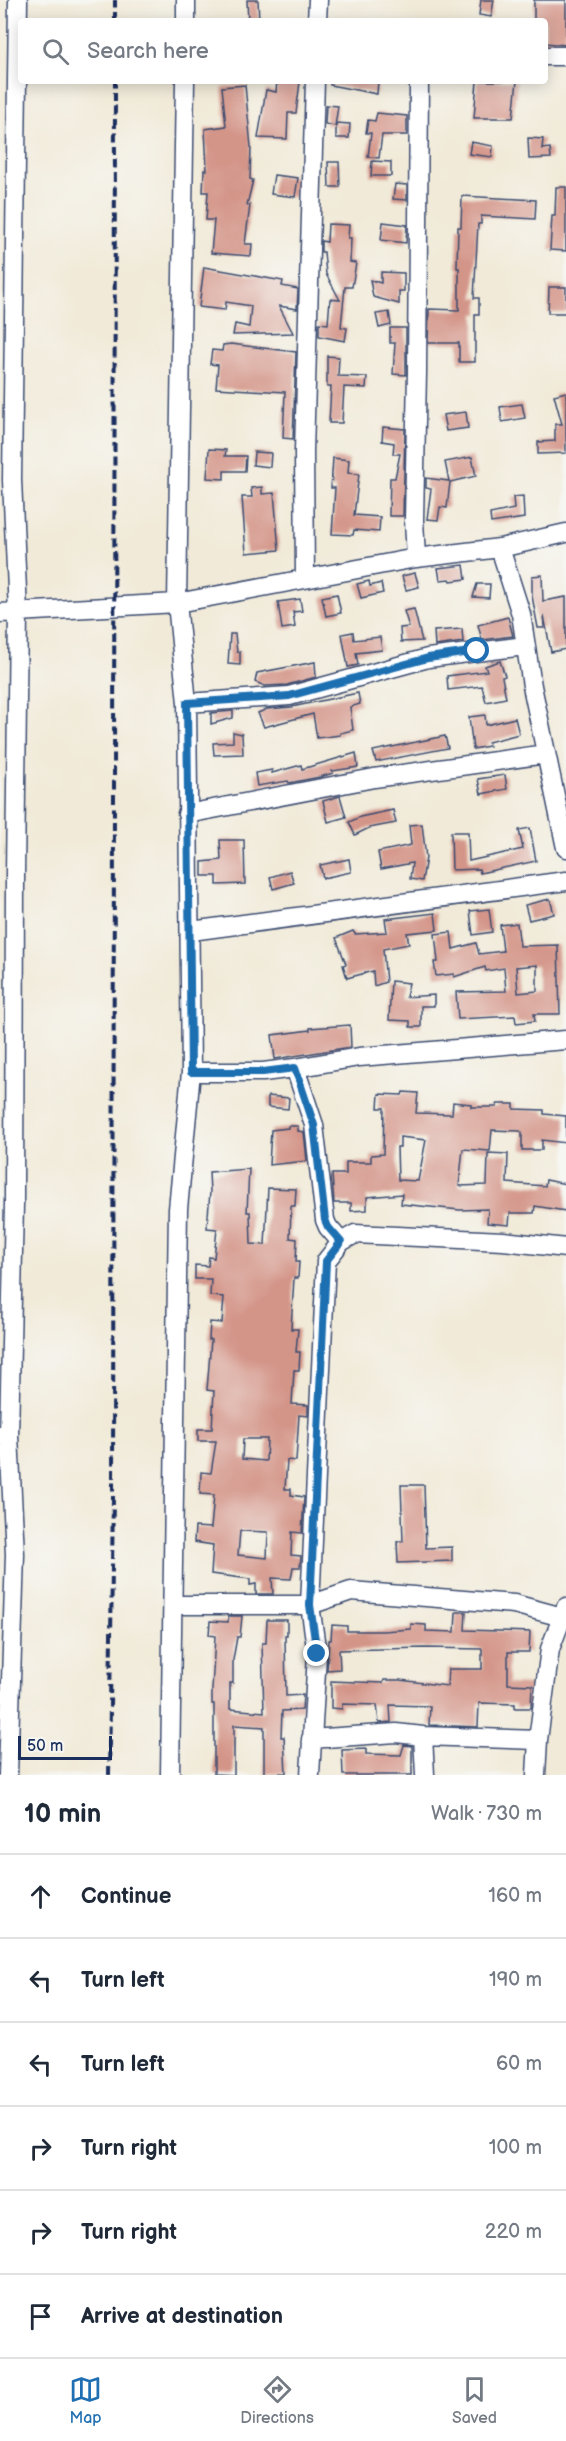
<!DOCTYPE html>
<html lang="en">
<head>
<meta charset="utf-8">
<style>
	body { margin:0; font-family:"Balsamiq Sans",sans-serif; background:#f6f6f7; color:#1f2937 }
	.scale { position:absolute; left:18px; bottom:15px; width:94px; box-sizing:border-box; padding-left:6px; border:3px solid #1b2f5e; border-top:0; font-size:16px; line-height:21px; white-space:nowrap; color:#1b2f5e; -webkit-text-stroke:4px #f6f6f2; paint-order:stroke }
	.stop { position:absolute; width:18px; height:18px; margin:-14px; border:4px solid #1f6fb2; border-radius:50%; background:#fff }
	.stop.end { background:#1f6fb2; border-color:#fff; box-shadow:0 2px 6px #0008 }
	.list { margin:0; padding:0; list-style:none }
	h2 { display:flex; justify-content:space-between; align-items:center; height:78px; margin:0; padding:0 24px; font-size:26px }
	h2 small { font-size:20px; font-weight:400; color:#747a83 }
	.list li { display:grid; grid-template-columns:39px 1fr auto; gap:18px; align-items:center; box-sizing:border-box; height:84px; padding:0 24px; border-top:2px solid #e0e1e3 }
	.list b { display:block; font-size:22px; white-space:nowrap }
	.list em { font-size:20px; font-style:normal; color:#747a83 }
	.icon { flex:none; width:33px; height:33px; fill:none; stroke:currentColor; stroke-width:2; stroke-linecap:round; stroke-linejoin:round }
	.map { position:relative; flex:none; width:566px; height:1775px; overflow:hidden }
	.search { position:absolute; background:#fff; box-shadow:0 3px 15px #0003; left:18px; right:18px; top:18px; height:66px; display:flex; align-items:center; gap:15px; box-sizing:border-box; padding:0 21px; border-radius:6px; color:#747a83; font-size:22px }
	.sheet { height:582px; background:#fff }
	nav { display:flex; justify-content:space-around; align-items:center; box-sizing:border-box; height:84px; border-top:2px solid #e0e1e3; background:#fff; font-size:16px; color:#747a83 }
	nav a { display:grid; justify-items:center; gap:3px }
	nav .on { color:#1f6fb2 }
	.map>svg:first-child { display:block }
</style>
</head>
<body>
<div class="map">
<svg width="566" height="1775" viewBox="0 0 566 1775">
	<rect width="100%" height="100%" fill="#f6f6f2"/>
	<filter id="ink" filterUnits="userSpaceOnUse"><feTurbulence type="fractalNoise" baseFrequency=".0167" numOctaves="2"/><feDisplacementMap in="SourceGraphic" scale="12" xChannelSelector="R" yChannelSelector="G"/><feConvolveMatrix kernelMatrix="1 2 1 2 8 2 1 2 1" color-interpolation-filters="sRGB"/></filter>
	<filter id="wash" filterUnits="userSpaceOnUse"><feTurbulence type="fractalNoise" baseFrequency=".008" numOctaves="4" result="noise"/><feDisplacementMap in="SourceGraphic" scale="24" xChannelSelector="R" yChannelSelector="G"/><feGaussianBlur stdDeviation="1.35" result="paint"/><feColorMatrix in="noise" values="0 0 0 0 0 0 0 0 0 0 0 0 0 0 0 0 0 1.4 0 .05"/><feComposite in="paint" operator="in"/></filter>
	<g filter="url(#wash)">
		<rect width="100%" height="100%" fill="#f1ead8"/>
		<g id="blocks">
			<path fill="#d49589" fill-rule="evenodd" d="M247 0H258L259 21H248Z
				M481 0H494L491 17 479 15Z
				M534 0H566V45L545 43V21H534Z
				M277 81 300 82 296 113H288L287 139 258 138 266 90 276 92Z
				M331 81H378L377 94 330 85Z
				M477 81H517L513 118H474Z
				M245 85 251 147 250 179 253 180 247 205H250L245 244H252L251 256 211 253 214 220H206L208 192H203L204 170H207L205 129 226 126 222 87Z
				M326 105 338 106 335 126 325 124Z
				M377 113 407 116V135H382L379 158 368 157 371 133H366L368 120 375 121Z
				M336 123 350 124 349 138H336Z
				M528 138 543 139 542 149 550 148 551 158 529 159Z
				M471 142 493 146 492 157 469 154Z
				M372 161 391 162V176H371Z
				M328 162H339L340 187H329Z
				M274 175 298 178 295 197 271 194Z
				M395 184 407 185V200L393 199Z
				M556 187H566V251L550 250 552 216H555Z
				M462 196 536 200 535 219 481 216V224H478L474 298H479V314H475V362H459V343H428L429 309 459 310V268H457L458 227H461Z
				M383 222 407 225 406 243 381 240Z
				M328 224 349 225 348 238H351L350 262 356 263 352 287H345L341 327 347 328 345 341 319 336V323L328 324 330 299 340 300 326 274 324 252H321V241L327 242Z
				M204 267 283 281 282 286 298 289 297 309 279 306 293 333 233 335 235 324 249 327 251 306 226 302 225 310 199 307Z
				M381 272 404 273V291H399V304L373 297 370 280 381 283Z
				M549 287H566V313H548Z
				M389 312 391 325 379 328 376 314Z
				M390 328H406V375L393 374 395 343H390Z
				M231 344 296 352 293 439 283 438 285 392 216 388 218 365 210 364 212 350 222 351 223 345Z
				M327 356 339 357 338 376 367 377 366 388 344 387 342 423H329L331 387H327Z
				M566 392V453L538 454V442L555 441V424H562L554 395Z
				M522 404 525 418 502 422 500 407Z
				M466 412 468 428 446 431 443 415Z
				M383 427 405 429 403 516H389L390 478H395L400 454H393L394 443 382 441Z
				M209 449 226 450 225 456H246L245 471H224V479L207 478Z
				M254 452 271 453 270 467 253 465Z
				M472 457 476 476 450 482 447 508 440 507 438 520 427 519 431 489 426 488V478L449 481 445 462Z
				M333 458 349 460 348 473 359 474 354 515 380 517 379 532 354 530 353 535 332 534 335 488H331Z
				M262 487V494L274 493 279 550 246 553 242 497H252L251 488Z
				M523 496 524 518 491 523 490 514 514 509 513 497Z
				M464 565 466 579 451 581 450 579 440 580 438 568Z
				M415 573 419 587 406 590 402 576Z
				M542 575 543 601 566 597V649L551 652 544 616V628H538L532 596V576Z
				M369 581 370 586 381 583 383 593 361 598 357 584Z
				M477 584H490L489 598 473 597Z
				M337 594 341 613 326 616 322 597Z
				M300 599 302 611 293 612 295 627 282 629 278 602Z
				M414 609 422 641 401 642 400 628 409 627 404 611Z
				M508 617 513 636 482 640 478 625Z
				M462 629 463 642 435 646 434 631Z
				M353 632 354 640 380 637 382 650 356 653 358 665 348 667 342 634Z
				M230 634H235L237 652H240V665L228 664Z
				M500 661 505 676 502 677 506 698 486 702 482 686 448 690 447 676 487 671 485 666Z
				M315 662 316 677 287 685 265 686 255 682 257 673Z
				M358 693 360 704 350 707 353 730 340 733V735L317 738 313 714 264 727 258 713 267 709 292 707Z
				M233 711V718L211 724V713Z
				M485 715 486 725 515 718 519 734 488 742 489 746 473 749 469 717Z
				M233 732 242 734 243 754 214 755 213 743 233 742Z
				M445 736 448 748 376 762 373 751Z
				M356 753 358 767 332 771 333 773 320 777 289 783 288 781 257 786 255 773 272 770V773L301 765 302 769Z
				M505 775 507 789 481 794 478 779Z
				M340 796 346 817 328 822 323 801Z
				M393 810 396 823 369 828 355 835 349 822 360 817Z
				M422 824 426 858 422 881 410 879 412 863 381 869 378 852 411 845 409 825Z
				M530 828 536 861 480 873 479 869 452 870 451 832H468L469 861 523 849 519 830Z
				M220 840H244L245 884 217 885V876H202V862L221 860Z
				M349 859 351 872 323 878 320 865Z
				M290 871 294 883 273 889 270 877Z
				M550 899 554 914 529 920 525 905Z
				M489 909 492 932 473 935 470 911Z
				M435 913 437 930 407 933 409 944 383 949 386 982 374 986 373 971 347 978 343 965 346 964 336 938 353 931 355 934 387 932 385 919Z
				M517 923 520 946 558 945 560 1014H534L535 1021 516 1023 515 1016 458 1019 456 992 506 991 504 968 486 971 485 967 454 977V974L436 976 434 962H438L435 934 451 932 453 949 476 943 479 954 503 951 500 925ZM537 965V991L518 993 516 967Z
				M391 981 409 983 406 997 434 995V1006H421V1027H410V1021L389 1020Z
				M350 1025 351 1047 275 1059 272 1035 310 1030V1028Z
				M403 1092 418 1093 416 1113 452 1114 453 1102 471 1104V1107H497V1104H514V1109L544 1110V1114L566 1116V1143L542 1140V1150H522V1133L520 1131 492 1130 490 1151 463 1149 459 1186 487 1185 488 1153 508 1154 507 1183 545 1186 546 1180 566 1184V1211L535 1206 534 1213H510L509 1225 487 1223 488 1209 460 1210 401 1204 402 1194 367 1197V1210L351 1211V1203H334L332 1174H346V1162H371V1155L383 1154 384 1108H378L379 1094 402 1095ZM400 1137 426 1140 418 1181 398 1180 397 1147H400Z
				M268 1096 289 1098 288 1109 268 1107Z
				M288 1126H298V1131L304 1132 307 1161 269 1165 271 1130 288 1128Z
				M249 1169 247 1212H250L251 1244 265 1245 268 1188 296 1189 295 1206H291L290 1238 297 1239 296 1262H299L298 1278H294L291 1329H298L296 1352H300L299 1370H294L292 1404 308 1405V1416L299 1415 296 1461 287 1460 285 1489H291V1495L304 1497 302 1533 292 1532 291 1555 301 1556 300 1567H293L291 1579 272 1578 273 1594H256V1584L250 1585V1579L211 1574 213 1545 194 1542 195 1527 211 1528 214 1495 200 1494 201 1472 211 1473 216 1441H198V1429H212L214 1391 207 1390 211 1340H209L210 1322 222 1323 224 1297 210 1296 211 1279H195V1265L208 1266 209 1257 214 1258 217 1229 207 1228 210 1192 209 1172ZM243 1439H267L266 1461 242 1459ZM240 1531 268 1532 267 1558 238 1555Z
				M401 1485H424L426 1548 452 1547V1561L398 1563 397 1542 403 1541Z
				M456 1612H466L465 1630 530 1632 529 1652H508V1684L532 1685 531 1708H515V1704L479 1703 478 1727 429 1725 430 1706 390 1705 391 1722 379 1723 377 1705 342 1704V1709L331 1708V1681L383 1683 384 1680H400L447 1686 448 1669H482V1649L425 1648 339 1650 340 1669 327 1670 329 1640H331L332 1625 347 1626V1631H383L411 1629V1624L426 1625V1631L455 1632Z
				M228 1616H242L240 1637H237L233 1660V1683H230V1709L264 1712 262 1643H266L267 1620H287V1635H285L286 1696 303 1695 302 1710 282 1711 281 1737H284L286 1773 264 1774V1727L234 1725V1775L214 1774V1704H212V1690L215 1636 209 1635 210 1621 228 1622Z
				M404 1745 412 1746V1775H343L342 1750 366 1749V1754L401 1755Z"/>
		</g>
	</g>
	<g filter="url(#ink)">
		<use href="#blocks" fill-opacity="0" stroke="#3b4b70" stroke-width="1.5"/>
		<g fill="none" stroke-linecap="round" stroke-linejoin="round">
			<g stroke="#3b4b70" stroke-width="21">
				<path id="minor" d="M186 21V0
					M317 21 318 0
					M545 56H566
					M500 548 521 614 532 686 566 848
					M416 558 414 520 417 372 419 81
					M305 578 304 451 315 81
					M0 613 177 603 416 558 500 548 566 533
					M187 703 289 696 428 658 525 646
					M187 814 374 778 546 754
					M191 931 566 881
					M295 1068 359 1057 566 1040
					M191 1072H263L295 1068 314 1125 325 1220 328 1227 341 1242
					M0 1435 9 1436 15 1554 8 1775
					M9 1436 14 1204 15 877 18 612 12 480 18 0
					M174 1605H310L351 1591 514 1604 562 1617
					M423 1736 425 1775
					M311 1739 396 1733 423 1736 538 1740
					M170 1775 178 1209 191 1072 187 703 177 603 185 81
					M310 1775 317 1654 310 1605 326 1261 341 1242 355 1234 503 1241 566 1248
					M536 1775 538 1740 550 1649 566 1607"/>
			</g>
			<use href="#minor" stroke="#fff" stroke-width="18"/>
			<path stroke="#1b2f5e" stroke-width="4" stroke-dasharray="9 4.5" stroke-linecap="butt" d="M115 21V0
				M109 1775 113 1498 115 81"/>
		</g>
	</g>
	<g fill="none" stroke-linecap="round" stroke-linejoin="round" filter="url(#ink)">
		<path stroke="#1f6fb2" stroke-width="8" d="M317 1654 310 1605 326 1261 341 1242 328 1227 325 1220 314 1125 295 1068 263 1072H191L187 703 289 696 428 658 477 651"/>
	</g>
</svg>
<div class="scale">50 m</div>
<div class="stop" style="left:477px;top:651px"></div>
<div class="stop end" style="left:317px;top:1654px"></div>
<div class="search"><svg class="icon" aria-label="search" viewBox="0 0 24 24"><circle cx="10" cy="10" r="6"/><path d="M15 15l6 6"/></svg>Search here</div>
</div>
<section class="sheet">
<h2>10 min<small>Walk · 730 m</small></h2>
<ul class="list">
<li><svg class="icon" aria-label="ahead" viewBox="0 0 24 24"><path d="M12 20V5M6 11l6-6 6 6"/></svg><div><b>Continue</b></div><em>160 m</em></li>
<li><svg class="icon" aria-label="left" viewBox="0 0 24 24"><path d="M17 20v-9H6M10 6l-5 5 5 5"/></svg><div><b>Turn left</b></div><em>190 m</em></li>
<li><svg class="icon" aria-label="left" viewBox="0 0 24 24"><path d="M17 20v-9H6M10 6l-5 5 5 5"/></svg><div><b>Turn left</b></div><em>60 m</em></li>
<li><svg class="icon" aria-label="right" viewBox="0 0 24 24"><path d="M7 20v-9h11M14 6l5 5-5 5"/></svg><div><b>Turn right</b></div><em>100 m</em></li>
<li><svg class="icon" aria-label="right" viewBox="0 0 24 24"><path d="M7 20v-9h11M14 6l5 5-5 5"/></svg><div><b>Turn right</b></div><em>220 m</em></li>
<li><svg class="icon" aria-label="arrive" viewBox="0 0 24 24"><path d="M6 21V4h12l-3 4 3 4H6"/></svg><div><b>Arrive at destination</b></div></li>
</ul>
</section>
<nav>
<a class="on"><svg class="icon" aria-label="map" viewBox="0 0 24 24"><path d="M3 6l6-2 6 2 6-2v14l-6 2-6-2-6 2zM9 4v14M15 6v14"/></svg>Map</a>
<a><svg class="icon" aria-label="directions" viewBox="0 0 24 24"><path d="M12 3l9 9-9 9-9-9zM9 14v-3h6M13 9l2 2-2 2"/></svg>Directions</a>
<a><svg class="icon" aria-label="saved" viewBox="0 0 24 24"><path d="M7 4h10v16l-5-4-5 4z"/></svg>Saved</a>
</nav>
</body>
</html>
